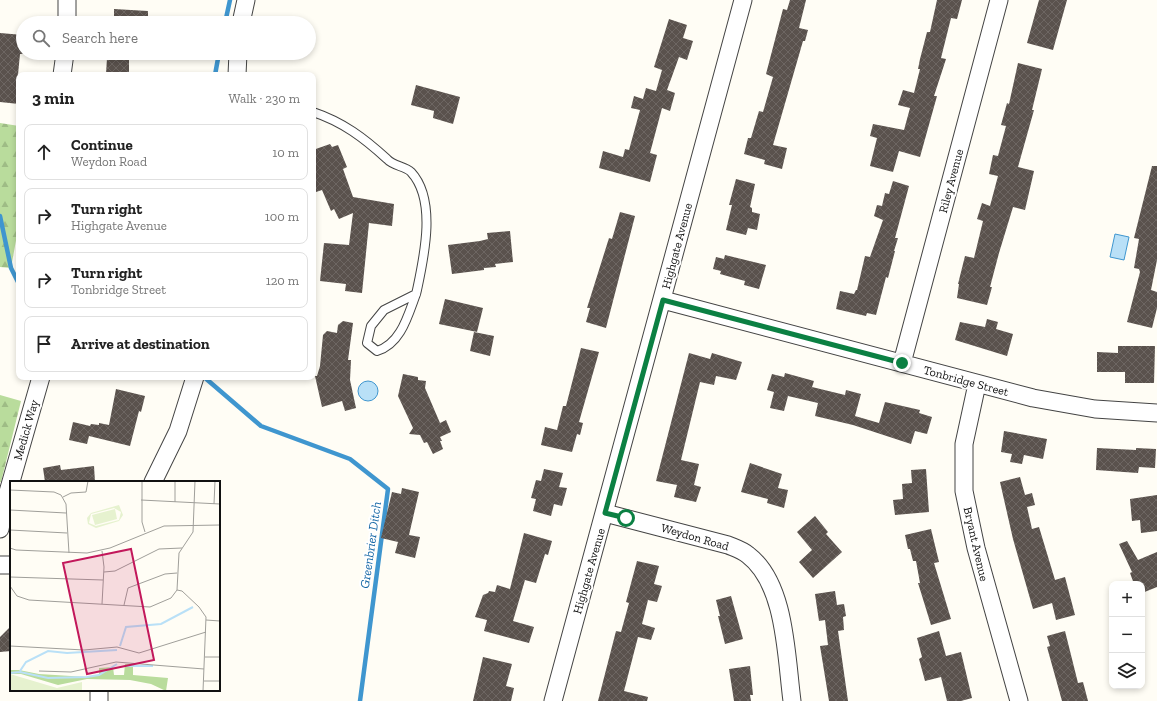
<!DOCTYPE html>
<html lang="en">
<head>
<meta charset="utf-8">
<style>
	body { margin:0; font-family:"Zilla Slab",serif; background:#f2f2f2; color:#222 }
	.controls { position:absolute; right:12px; bottom:12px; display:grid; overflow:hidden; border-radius:8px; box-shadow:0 2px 6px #0003 }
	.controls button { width:36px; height:36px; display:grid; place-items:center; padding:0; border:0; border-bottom:1px solid #e0e0e0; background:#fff; color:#222; font:20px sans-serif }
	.stop { position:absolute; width:12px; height:12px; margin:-9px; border:3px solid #0b8043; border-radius:50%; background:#fff }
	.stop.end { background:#0b8043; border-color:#fff; box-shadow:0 1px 4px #0008 }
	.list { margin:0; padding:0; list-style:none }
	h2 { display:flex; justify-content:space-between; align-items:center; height:52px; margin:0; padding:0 16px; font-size:17px }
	h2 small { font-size:13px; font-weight:400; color:#767676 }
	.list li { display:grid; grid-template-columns:26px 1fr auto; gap:12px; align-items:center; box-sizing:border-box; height:56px; margin:0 8px 8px; padding:0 8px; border:1px solid #e0e0e0; border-radius:8px }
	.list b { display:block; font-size:15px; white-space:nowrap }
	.list p { margin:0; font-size:13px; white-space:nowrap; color:#767676 }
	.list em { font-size:13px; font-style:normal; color:#767676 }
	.icon { flex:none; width:22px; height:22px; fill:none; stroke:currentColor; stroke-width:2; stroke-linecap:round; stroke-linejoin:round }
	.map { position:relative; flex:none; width:1157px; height:701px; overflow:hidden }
	.search { position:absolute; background:#fff; box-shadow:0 2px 6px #0003; left:16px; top:16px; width:300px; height:44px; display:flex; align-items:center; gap:10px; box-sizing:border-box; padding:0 14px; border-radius:22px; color:#767676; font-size:15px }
	.panel { position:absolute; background:#fff; box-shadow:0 2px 6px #0003; left:16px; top:72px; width:300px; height:308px; border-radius:8px }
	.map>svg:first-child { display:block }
</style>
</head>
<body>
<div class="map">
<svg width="1157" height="701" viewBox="0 0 1157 701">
	<defs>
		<pattern id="forest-firs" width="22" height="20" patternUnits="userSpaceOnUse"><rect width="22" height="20" fill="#b9dc9c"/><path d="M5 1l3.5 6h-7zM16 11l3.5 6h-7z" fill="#9ebc85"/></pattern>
		<pattern id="building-cross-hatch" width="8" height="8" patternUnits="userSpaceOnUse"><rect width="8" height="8" fill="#5a524d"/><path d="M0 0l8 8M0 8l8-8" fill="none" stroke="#6d6662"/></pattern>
	</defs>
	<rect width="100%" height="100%" fill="#fffdf5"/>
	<path fill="url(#forest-firs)" d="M0 123 19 126V224L11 268 0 267Z
		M0 395 21 401 1 482H0Z"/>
	<path fill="#b9e0f7" stroke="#3f96cf" d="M1115 234 1129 237 1124 260 1110 257Z
		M358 391a10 10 0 1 1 20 0a10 10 0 1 1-20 0Z"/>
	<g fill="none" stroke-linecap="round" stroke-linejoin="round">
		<path stroke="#3f96cf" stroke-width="4.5" d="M225 23 230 0
			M215 75 219 53
			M0 216 11 268 19 284
			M204 377 261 426 350 459 388 489 360 701"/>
	</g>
	<path fill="url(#building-cross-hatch)" d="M790 0H806L799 28 808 30 805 41H803L773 145 787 148 782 169 764 164 765 160 744 154 748 138H751L759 111 763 112 773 77 766 74 783 9 787 10Z
		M937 0H962L957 19 951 18 941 58 946 59 934 96H937L920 157 899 151 893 172 870 166 877 138 870 136 873 124 904 130 910 108 898 105 903 90 914 93 920 69H918L920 59 927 32H930Z
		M1039 0H1067L1053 50 1027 43Z
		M114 9 148 11V23H114Z
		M669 19 687 25 683 38 693 41 687 60 679 57 667 90 675 93 670 111 662 108 650 153 657 155 650 182 599 168 603 151 623 157 625 149 629 150 640 110 631 108 634 96 643 99 646 88 656 91 662 70 654 67Z
		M0 33 23 35V54H20L17 85 19 86V104L0 102Z
		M107 58H129V75L106 74Z
		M1018 63 1042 69 1032 110H1034L1018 167 1034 171 1025 210 1013 207 999 253 990 287H992L987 305 957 298 959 284H958L965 256 974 258 983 221 977 219 982 203 990 206 998 176 989 174 993 155 998 156 1006 126 1001 125 1007 103 1009 104Z
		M416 85 460 97 453 124 433 118 434 111 411 105Z
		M330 144 332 147 338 145 347 167 343 169 353 197 394 204 392 226 369 223 362 293 345 291 346 284 320 281 324 243 349 245 353 213 339 219 334 209 331 211 322 190 313 193V150Z
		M1152 166H1157V260L1151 290 1157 292V308L1152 328 1127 322 1140 272 1139 269 1134 268 1139 239 1134 238Z
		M736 179 755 184 750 207 752 208V212L760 214 757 230 748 228 746 235 726 230 732 205H729Z
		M893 181 909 186 895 238H898L894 251H895L888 278 886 277 876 315 867 313 866 316 836 309 840 291 854 294 856 290H857L865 256 870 257 883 220 874 216 877 205 882 206 885 193 889 194Z
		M620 212 635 216 606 328 586 322 590 308H587L609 238 612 239Z
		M510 231 513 262 495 264 496 267 484 268V270L452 274 448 245 480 241 488 239 487 233Z
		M725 255 766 265 759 289 744 285 745 281 720 274 721 271 713 269 716 257 724 259Z
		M445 299 483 308 477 332 439 324Z
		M987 319 998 322 996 329 1013 334 1007 356 955 340 960 322 985 327Z
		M343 321 353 323 348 360H351L350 380 356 408 345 411 342 401 322 407 315 376H317L320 366 323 335 327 331 337 333 338 325Z
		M474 332 494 336 490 356 470 351Z
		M1118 346H1155L1154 383H1125V372H1097V352L1118 353Z
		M581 348 599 352 579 422 583 423 580 435 577 434 572 452 541 445 545 427 557 430 563 406H566Z
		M689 353 710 359 712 353 742 362 736 380 716 376 714 385 700 382 681 460 699 464 694 485 701 487 696 502 674 497 677 485 656 481Z
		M785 373 814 381 812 387 845 395 846 390 861 394 855 416 879 423 885 402 920 410 919 413 932 417 927 434 915 431 911 444 853 425 815 416 818 403 788 396 784 411 770 408 774 392 767 390 772 374 784 377Z
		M403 374 418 377V380L426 381 425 388 440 423 446 420 451 432 440 437 442 441H440L443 449 433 454 427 442 424 443 420 435 409 434 413 428 398 396Z
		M116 389 145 396 141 412 139 411 130 446 89 436 87 444 69 440 73 422 90 426 91 424 99 425V423L109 425Z
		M1004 431 1047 439 1043 459 1024 455 1022 464 1010 462 1012 454 1001 452Z
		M1097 448 1136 450V448L1156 449 1155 468 1139 467 1138 473 1096 470Z
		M750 463 782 474 778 488 788 490 784 508 767 503 768 499 741 492Z
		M60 465 61 470 94 466 95 482H45L43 468Z
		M544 469 563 473 559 487 567 488 562 506 554 504 551 516 533 511 536 499 531 498 536 480 541 481Z
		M926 469 929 512 895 515 893 500 903 499 902 484 912 483 911 470Z
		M1020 477 1025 495 1032 493 1035 505 1027 507 1032 529 1039 527 1055 580 1065 577 1075 615 1056 620 1052 603 1033 609 1013 539 1000 482Z
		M402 488 419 492 409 535 420 537 415 558 395 553 398 542 381 538 392 492 401 494Z
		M1157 495V531L1141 533 1140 520 1132 521 1130 499Z
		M815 516 828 532 826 534 842 552 813 578 799 562 812 550 797 532Z
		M931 529 939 562 934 563 951 619 931 625 918 583H920L916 561H913L910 549H908L905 535Z
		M524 533 552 541 548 555 545 554 536 583 525 580 513 621 534 627 529 643 484 631 487 620 475 617 483 595 488 593 489 591 495 592 497 585 510 589Z
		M1127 541 1138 560 1157 552V587L1142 593V584H1134L1130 573 1132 572 1119 544Z
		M637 561 659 566 654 584 662 586 657 602 648 600 642 624 655 628 651 640 638 637 624 691 648 697 647 701H598L616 631 621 632 629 603 626 602Z
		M835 591 837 605 844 604 846 616 843 617 844 630 838 631 848 701H829L820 646 828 645 825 620 819 621 815 594Z
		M731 596 743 639 725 644 718 616H720L716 600Z
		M11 626V651L0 652V637Z
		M939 631 946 656 961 652 972 698 961 701H947L941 677 925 681 919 659 922 657 917 638Z
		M1065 631 1078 683 1083 682 1088 701H1062L1047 647 1050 646 1047 636Z
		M483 657 512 664 506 686 514 688 511 701H473Z
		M750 666 753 695H750L751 701H734L729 669Z"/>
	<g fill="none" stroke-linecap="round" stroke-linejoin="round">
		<g stroke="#444" stroke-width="10">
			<path id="lane" d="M313 112C343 122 364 138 387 159 393 166 405 166 411 172 437 200 424 257 417 290L416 294C408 315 401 344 377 351L367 343 371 326 384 310 416 294"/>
		</g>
		<g stroke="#444" stroke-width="19">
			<path id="street" d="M67 23V0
				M241 23 246 0
				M62 75 65 53
				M237 75 238 53
				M663 300 1033 398 1095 409 1157 413
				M902 363 999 0
				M977 384 964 444V491L976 548 1019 701
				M153 482 178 431 195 377
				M605 513 728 545C735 548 742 550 748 555 786 584 786 656 792 701
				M0 529 6 499 41 377
				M0 565H11
				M99 690V701
				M553 701 743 0"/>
		</g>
		<use href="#lane" stroke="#fff" stroke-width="8"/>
		<use href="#street" stroke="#fff" stroke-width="17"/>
	</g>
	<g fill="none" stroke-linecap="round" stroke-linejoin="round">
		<path stroke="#0b8043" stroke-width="5" d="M626 518 605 513 663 300 902 363"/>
	</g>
	<g text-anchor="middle" stroke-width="4" stroke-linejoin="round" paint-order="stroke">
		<g font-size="12" fill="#111" stroke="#fff">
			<text transform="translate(951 181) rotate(-75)" y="4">Riley Avenue</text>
			<text transform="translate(677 246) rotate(-75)" y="4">Highgate Avenue</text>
			<text transform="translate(966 381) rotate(15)" y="4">Tonbridge Street</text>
			<text transform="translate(26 430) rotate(-74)" y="4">Medick Way</text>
			<text transform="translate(695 537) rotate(16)" y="4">Weydon Road</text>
			<text transform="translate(976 544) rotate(77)" y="4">Bryant Avenue</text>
			<text transform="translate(589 571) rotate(-74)" y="4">Highgate Avenue</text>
		</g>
		<g font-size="13" font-style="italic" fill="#1768a6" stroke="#fff">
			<text transform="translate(370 545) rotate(-82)" y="5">Greenbrier Ditch</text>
		</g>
	</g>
	<g transform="translate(10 481)">
		<rect width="210" height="210" fill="#fffdf5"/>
		<path d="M115 183H123V194L158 197 156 210 141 203 120 199 77 198 48 204 11 193H0V189H9L29 193 77 196 89 194V187L103 186 104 194H114Z" fill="#b9dc9c"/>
		<path d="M109 24 113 34 109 40 86 47 78 43 77 37 81 32ZM104 27 111 31 109 39 86 45 79 42 81 33ZM105 28 107 38 85 44 82 34ZM0 193 47 207 72 201V210H0Z" fill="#e6f2cf" fill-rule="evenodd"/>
		<path fill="none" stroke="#b9e0f7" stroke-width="2" d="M110 165 116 146 151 143 183 126M116 185H143M10 190 16 181 38 170 57 172 107 169M0 192 10 191 38 197 77 196 89 194 107 183"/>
		<path fill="none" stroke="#a09f9a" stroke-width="1" d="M132 0V41L135 51M0 9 44 11 51 14 56 23 59 72M53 16 61 12 76 11 78 0M131 19 210 23M165 21V0M204 23 205 0M0 29 56 32M0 49 57 52M0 67 6 69 77 72 100 67 154 45 210 44M92 70 94 86 92 123M94 91 105 90 149 68 172 67M0 96 93 99M0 105 7 115 19 119 140 126 161 117 167 109 169 72 183 51 185 0M167 109 172 110 189 126 196 136 193 210M114 124 118 107 155 93 167 92M196 139 210 140M0 165 74 169 107 166 129 172 196 151M195 176H210M29 190 61 191 106 181 194 188M194 200H210"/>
		<path fill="#c2185b" fill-opacity="0.15" stroke="#c2185b" stroke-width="2" d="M121 68 144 179 77 193 53 82Z"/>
		<rect width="210" height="210" fill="none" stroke="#111" stroke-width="2"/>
	</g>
</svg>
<div class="controls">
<button>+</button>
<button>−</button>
<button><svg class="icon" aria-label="layers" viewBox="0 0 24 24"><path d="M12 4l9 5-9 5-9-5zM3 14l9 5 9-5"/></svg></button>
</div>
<div class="stop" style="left:626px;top:518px"></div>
<div class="stop end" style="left:902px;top:363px"></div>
<div class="search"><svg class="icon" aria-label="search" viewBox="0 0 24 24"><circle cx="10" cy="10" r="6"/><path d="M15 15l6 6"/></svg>Search here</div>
<section class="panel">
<h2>3 min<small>Walk · 230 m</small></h2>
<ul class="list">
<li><svg class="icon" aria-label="ahead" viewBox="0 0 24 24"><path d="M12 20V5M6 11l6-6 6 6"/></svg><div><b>Continue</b><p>Weydon Road</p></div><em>10 m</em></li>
<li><svg class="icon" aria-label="right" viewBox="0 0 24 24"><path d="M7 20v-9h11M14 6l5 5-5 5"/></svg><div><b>Turn right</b><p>Highgate Avenue</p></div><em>100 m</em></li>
<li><svg class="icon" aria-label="right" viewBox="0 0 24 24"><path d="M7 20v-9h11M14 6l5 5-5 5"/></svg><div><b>Turn right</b><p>Tonbridge Street</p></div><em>120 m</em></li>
<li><svg class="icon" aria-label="arrive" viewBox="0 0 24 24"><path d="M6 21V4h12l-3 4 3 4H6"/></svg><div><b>Arrive at destination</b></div></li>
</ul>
</section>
</div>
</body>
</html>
